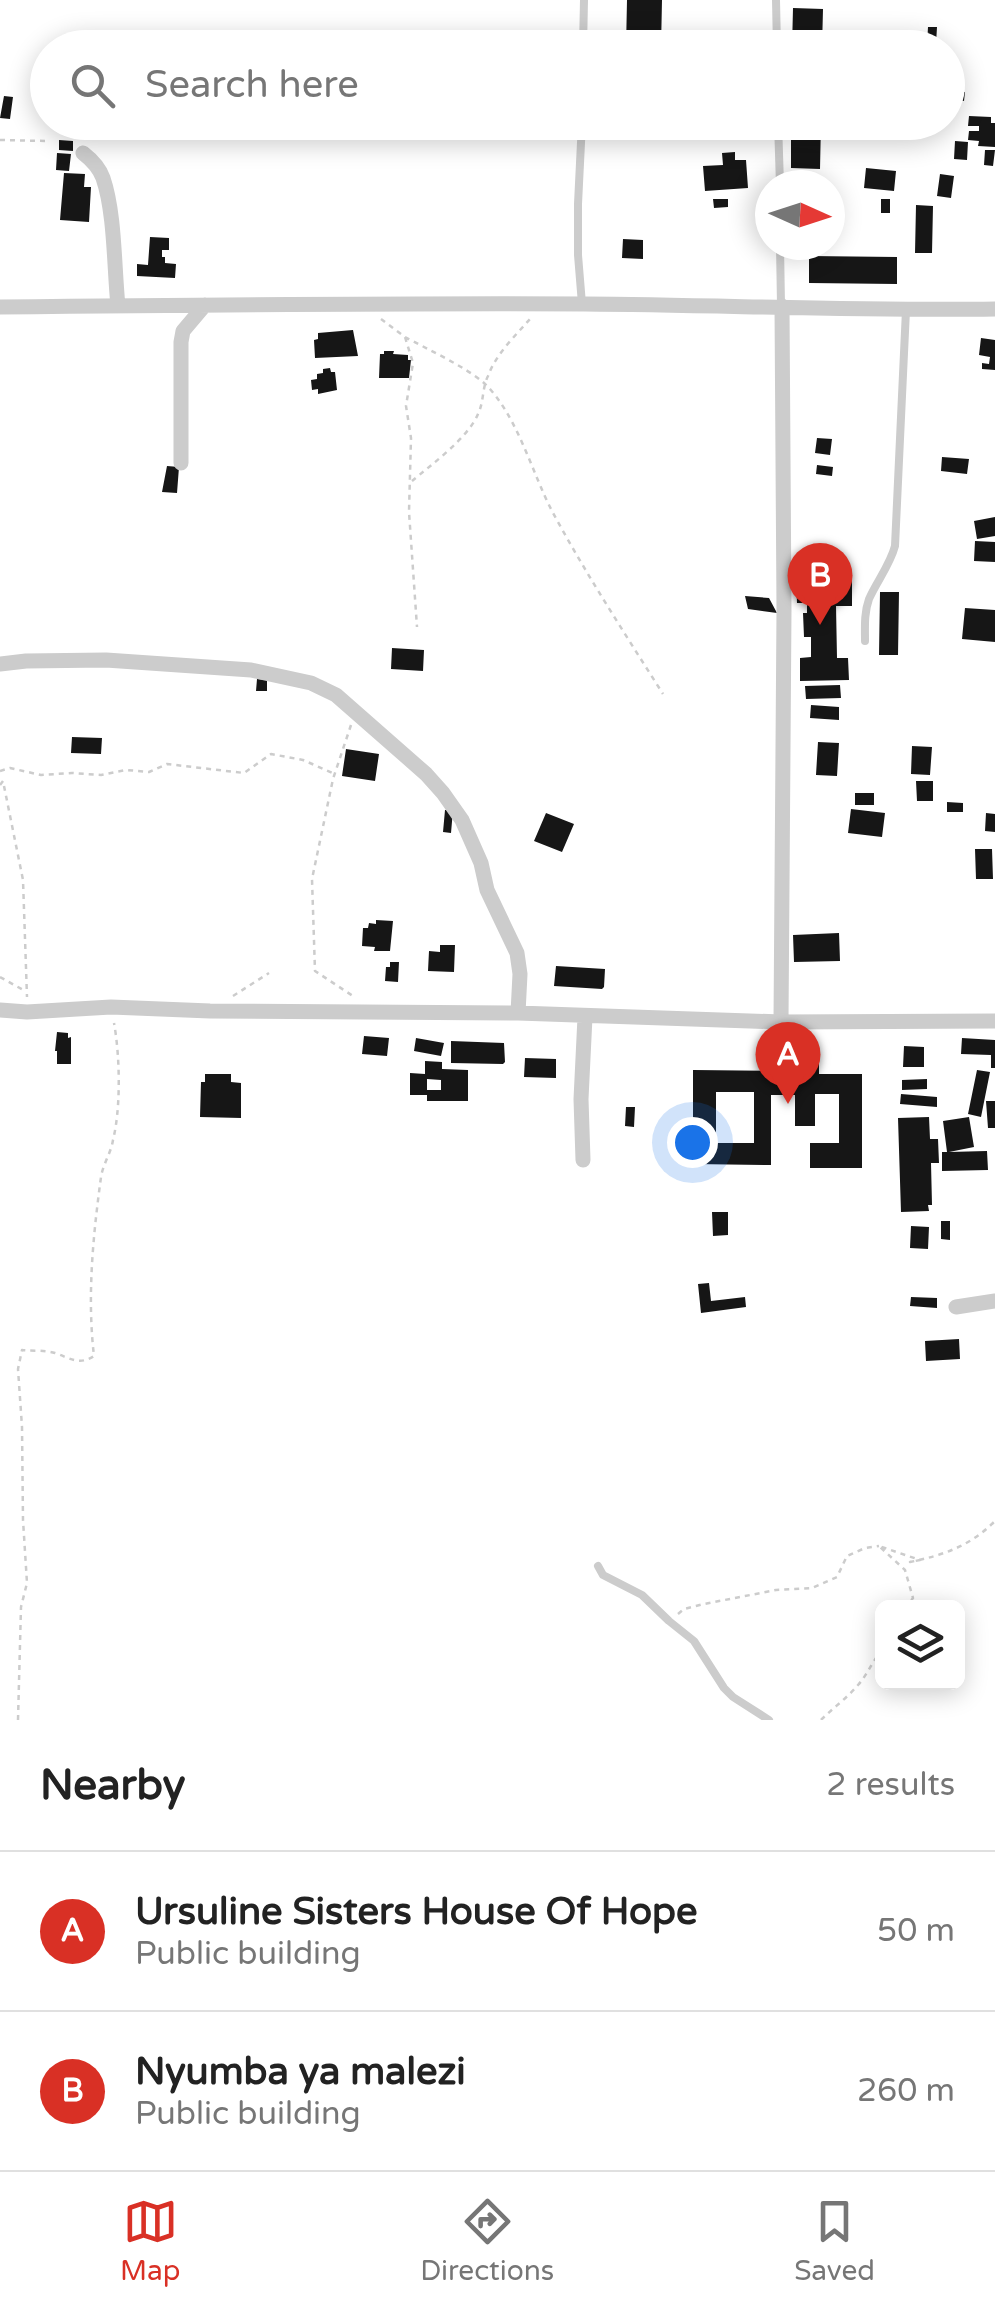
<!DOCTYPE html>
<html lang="en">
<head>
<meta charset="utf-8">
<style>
	body { margin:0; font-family:"Varela Round",sans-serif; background:#f2f2f2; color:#222 }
	.controls { position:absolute; right:30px; bottom:30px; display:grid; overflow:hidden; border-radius:15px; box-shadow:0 5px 25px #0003 }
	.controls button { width:90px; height:90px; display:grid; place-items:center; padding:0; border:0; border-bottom:2px solid #e0e0e0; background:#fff; color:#222; font:50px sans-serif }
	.compass { position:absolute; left:755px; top:170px; width:90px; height:90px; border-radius:50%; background:#fff; box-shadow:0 5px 25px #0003; rotate:93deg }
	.you { position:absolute; left:692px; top:1142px; width:35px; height:35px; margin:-25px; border:8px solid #fff; border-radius:50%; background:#1a73e8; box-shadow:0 0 0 15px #1a73e833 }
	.badge { display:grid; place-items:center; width:65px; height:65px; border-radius:50%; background:#d93025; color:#fff; font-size:32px; font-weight:700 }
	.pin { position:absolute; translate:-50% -82px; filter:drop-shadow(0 2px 5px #0008) }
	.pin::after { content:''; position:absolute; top:52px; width:35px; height:30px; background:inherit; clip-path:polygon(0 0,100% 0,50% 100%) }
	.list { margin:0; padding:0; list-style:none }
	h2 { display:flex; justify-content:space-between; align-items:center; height:130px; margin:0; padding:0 40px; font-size:42px }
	h2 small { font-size:32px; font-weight:400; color:#767676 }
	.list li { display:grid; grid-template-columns:65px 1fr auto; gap:30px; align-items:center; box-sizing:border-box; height:160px; padding:0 40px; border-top:2px solid #e0e0e0 }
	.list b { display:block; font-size:38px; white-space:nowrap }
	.list p { margin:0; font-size:32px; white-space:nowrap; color:#767676 }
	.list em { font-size:32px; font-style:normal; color:#767676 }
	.icon { flex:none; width:55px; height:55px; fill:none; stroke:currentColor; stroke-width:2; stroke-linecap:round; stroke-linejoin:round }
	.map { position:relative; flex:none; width:995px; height:1720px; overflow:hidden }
	.search { position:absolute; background:#fff; box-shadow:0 5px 25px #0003; left:30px; right:30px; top:30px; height:110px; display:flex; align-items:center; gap:25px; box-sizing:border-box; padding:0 35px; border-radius:55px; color:#767676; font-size:38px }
	.sheet { height:450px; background:#fff }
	nav { display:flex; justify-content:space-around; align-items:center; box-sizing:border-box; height:140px; border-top:2px solid #e0e0e0; background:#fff; font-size:28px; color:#767676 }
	nav a { display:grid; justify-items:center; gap:5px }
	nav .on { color:#d93025 }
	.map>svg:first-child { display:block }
</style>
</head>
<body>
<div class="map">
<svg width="995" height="1720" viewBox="0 0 995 1720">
	<rect width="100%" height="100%" fill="#fff"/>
	<path fill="#161616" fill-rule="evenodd" d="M627 0H662L661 48H626Z
		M793 8 823 9 822 48H792Z
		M928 27H937L936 44H927Z
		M879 43H912V48H879Z
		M954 91 965 92 964 101 953 99Z
		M4 96 13 97 10 119 0 118Z
		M969 116 991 117V123H995V147L978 146 979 141 968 140 969 131H979V126H968Z
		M666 122H703V127L666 126Z
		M791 122H821L820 169 791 168Z
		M876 122H909V127H876Z
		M59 140 73 141V151L59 150Z
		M955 141 968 142 967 160 954 159Z
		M985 150H995L993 166 984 165Z
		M735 152V160H746L748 188 705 191 703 166 723 165 722 153Z
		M57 153 71 154 69 171 56 170Z
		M866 168 896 171 894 191 864 188Z
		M64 173 85 174 84 187H91L89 222 60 220Z
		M940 174 954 176 951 198 937 196Z
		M713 199H728V207L714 208Z
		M881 199H890V213H881Z
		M916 205 933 206 932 253H915Z
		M150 237 169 238V250H162V257H165V263L176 264 175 278 137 276V264L148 265Z
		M623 239 643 240V259L622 258Z
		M809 256 897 257V284L809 283Z
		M353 330 358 356 315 358 314 340 318 339V333Z
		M981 338 995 340V370L982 369V363L989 364 990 357 979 355Z
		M384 351H394L393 354 408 355V360H411L409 378H379L380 354H384Z
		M330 368 331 372H335L337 390 318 394V389L312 390 311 380 317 379V374L323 373V369Z
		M817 438 832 439 830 455 815 453Z
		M942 457 969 459 967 474 941 471Z
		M817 465 833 467 832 476 816 474Z
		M167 466 179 467 177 493 162 492Z
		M995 517V536L977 539 974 521Z
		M975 541 995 542V562L974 561Z
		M852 577V606H836L837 658H848L849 680 800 681V658L811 657V637H804L803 613H807V603H797L796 578Z
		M880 592H899L898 655H879Z
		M745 596 769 598 777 613 748 609Z
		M965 608 995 610V642L962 639Z
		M392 648 424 650 423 671 391 669Z
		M257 679 267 680V691H256Z
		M840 685 841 698 806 699 805 686Z
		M811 705 839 707V720L810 718Z
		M72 737 102 738 101 754 71 753Z
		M818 742 839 743 837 776 816 775Z
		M912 746 932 747 930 775 911 774Z
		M346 749 379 754 375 781 342 776Z
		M916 781H933V801H917Z
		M855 793H874V805H855Z
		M947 802 963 803V812H947Z
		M851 809 885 813 882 837 848 833Z
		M445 810H453L451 833 443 832Z
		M546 813 574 824 562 852 534 841Z
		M986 813 995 814V832L985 831Z
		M975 849H992L993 879H976Z
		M376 920 393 921 390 951H374L375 947 362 946 363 928H368L369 923 376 924Z
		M839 933 840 961 794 962 793 935Z
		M440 945H455L454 972 428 971 429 951 440 952Z
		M390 962H399L398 982 385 981 386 967H390Z
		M556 966 605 969 604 987 602 989 554 986Z
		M57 1032 68 1033V1038L71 1037V1064H57V1051H55Z
		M364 1036 389 1038 387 1056 362 1054Z
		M416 1038 444 1043 441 1056 414 1051Z
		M962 1038 995 1040V1068H991V1055L961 1054Z
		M451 1041 504 1043 505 1062 503 1064 451 1063Z
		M904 1046 924 1047V1067H903Z
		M795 1050H819V1074H862V1168H810V1143H839V1094H815V1126H795V1095H771V1165L693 1164V1070L795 1071ZM716 1092H754V1143H716Z
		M525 1058 556 1059V1078L524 1077Z
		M425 1061 442 1062V1069L468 1070V1101H427V1095H410V1073L425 1074ZM427 1079 441 1080V1090H427Z
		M977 1070 990 1072 981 1117 968 1114Z
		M205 1074H231V1082L241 1083V1118L200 1117 201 1082H205Z
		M927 1079V1089L902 1090V1080Z
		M901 1094 937 1097V1107L900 1104Z
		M986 1101H995V1128H988Z
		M626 1107H635L634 1127 625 1126Z
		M929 1117 930 1139H938L939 1163H931L932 1205H928L929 1211 901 1212 898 1118Z
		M969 1117 974 1147 949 1152 987 1151 988 1170 942 1171V1152H947L943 1121Z
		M712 1212H728V1235L713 1236Z
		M941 1221H950V1240L941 1239Z
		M911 1226 929 1227 928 1249 910 1248Z
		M709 1283 711 1301 745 1297 746 1307 701 1313 698 1284Z
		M911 1297 937 1298V1308L910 1306Z
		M959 1339 960 1359 926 1361 925 1341Z"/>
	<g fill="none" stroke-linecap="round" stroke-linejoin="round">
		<path stroke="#ccc" stroke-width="2.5" stroke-dasharray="5 5" stroke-linecap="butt" d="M0 140 46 141
			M381 319 405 337 413 363 406 406 411 438 409 512 417 627
			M405 337C427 349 466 367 484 383 517 414 532 473 552 511 586 574 625 634 663 694
			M412 481C431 465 468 438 478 414 484 402 482 388 488 376 496 354 515 336 530 319
			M351 725 333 779 312 879 315 971 353 996
			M0 771 10 768 41 775 72 773 101 775 126 770 149 772 167 764 244 773 271 754 303 760 335 774
			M0 785 3 781 23 880 27 997
			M0 977 25 991
			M233 996 269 973
			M905 1608 913 1598 905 1570 879 1546 920 1560 910 1562C944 1555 970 1546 995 1521
			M678 1614 684 1609 704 1604 776 1590 812 1588 837 1577 847 1556 865 1548 879 1546
			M18 1720 21 1607 27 1583 23 1520 22 1427 18 1369 22 1350C32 1351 45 1350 55 1353 70 1358 79 1366 94 1356 87 1297 93 1236 101 1177 103 1164 111 1153 113 1140 121 1108 120 1056 114 1023
			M821 1720C833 1708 847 1698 858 1685 868 1674 872 1661 882 1651"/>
		<path stroke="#ccc" stroke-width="8" d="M776 0 777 48
			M583 48 584 0
			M582 122 578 204V255L582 304
			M778 122 780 185
			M780 245 781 305
			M865 641C865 627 864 613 869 599 877 581 890 565 895 546L906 310
			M598 1566 603 1575 642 1595 669 1621 694 1641 724 1688 733 1697 769 1720"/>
		<path stroke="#ccc" stroke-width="15" d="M83 153C92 160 99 167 103 178 115 213 114 267 118 306
			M0 307C195 305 390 303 585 304 722 305 858 311 995 309
			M181 463V342L183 331 205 305
			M0 664 26 661 106 660 251 670 311 683 336 695 426 774 443 793 462 820 481 863 487 890 517 953 520 974 518 1013
			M0 1010 27 1012 111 1007 210 1011 518 1013 781 1022 995 1021
			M781 1022 784 610 782 306
			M583 1160 581 1099 585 1017
			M956 1307 995 1301"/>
	</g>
</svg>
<div class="controls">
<button><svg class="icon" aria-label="layers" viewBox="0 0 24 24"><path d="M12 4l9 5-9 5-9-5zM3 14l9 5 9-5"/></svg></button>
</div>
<svg class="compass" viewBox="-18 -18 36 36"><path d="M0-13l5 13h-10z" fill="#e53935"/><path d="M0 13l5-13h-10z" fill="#767676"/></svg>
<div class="you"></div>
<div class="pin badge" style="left:788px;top:1104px">A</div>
<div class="pin badge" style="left:820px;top:625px">B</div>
<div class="search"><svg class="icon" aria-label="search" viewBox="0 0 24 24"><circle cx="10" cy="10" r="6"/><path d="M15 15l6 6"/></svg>Search here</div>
</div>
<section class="sheet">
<h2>Nearby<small>2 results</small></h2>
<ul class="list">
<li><span class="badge">A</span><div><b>Ursuline Sisters House Of Hope</b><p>Public building</p></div><em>50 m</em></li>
<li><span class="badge">B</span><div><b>Nyumba ya malezi</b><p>Public building</p></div><em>260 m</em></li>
</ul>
</section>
<nav>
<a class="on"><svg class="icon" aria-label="map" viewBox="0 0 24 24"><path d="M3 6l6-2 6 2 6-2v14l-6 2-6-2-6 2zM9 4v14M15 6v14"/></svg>Map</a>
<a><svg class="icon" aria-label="directions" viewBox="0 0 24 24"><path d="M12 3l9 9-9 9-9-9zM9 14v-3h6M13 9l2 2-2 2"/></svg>Directions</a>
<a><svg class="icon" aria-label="saved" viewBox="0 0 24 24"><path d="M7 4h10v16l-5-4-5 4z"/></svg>Saved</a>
</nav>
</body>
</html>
